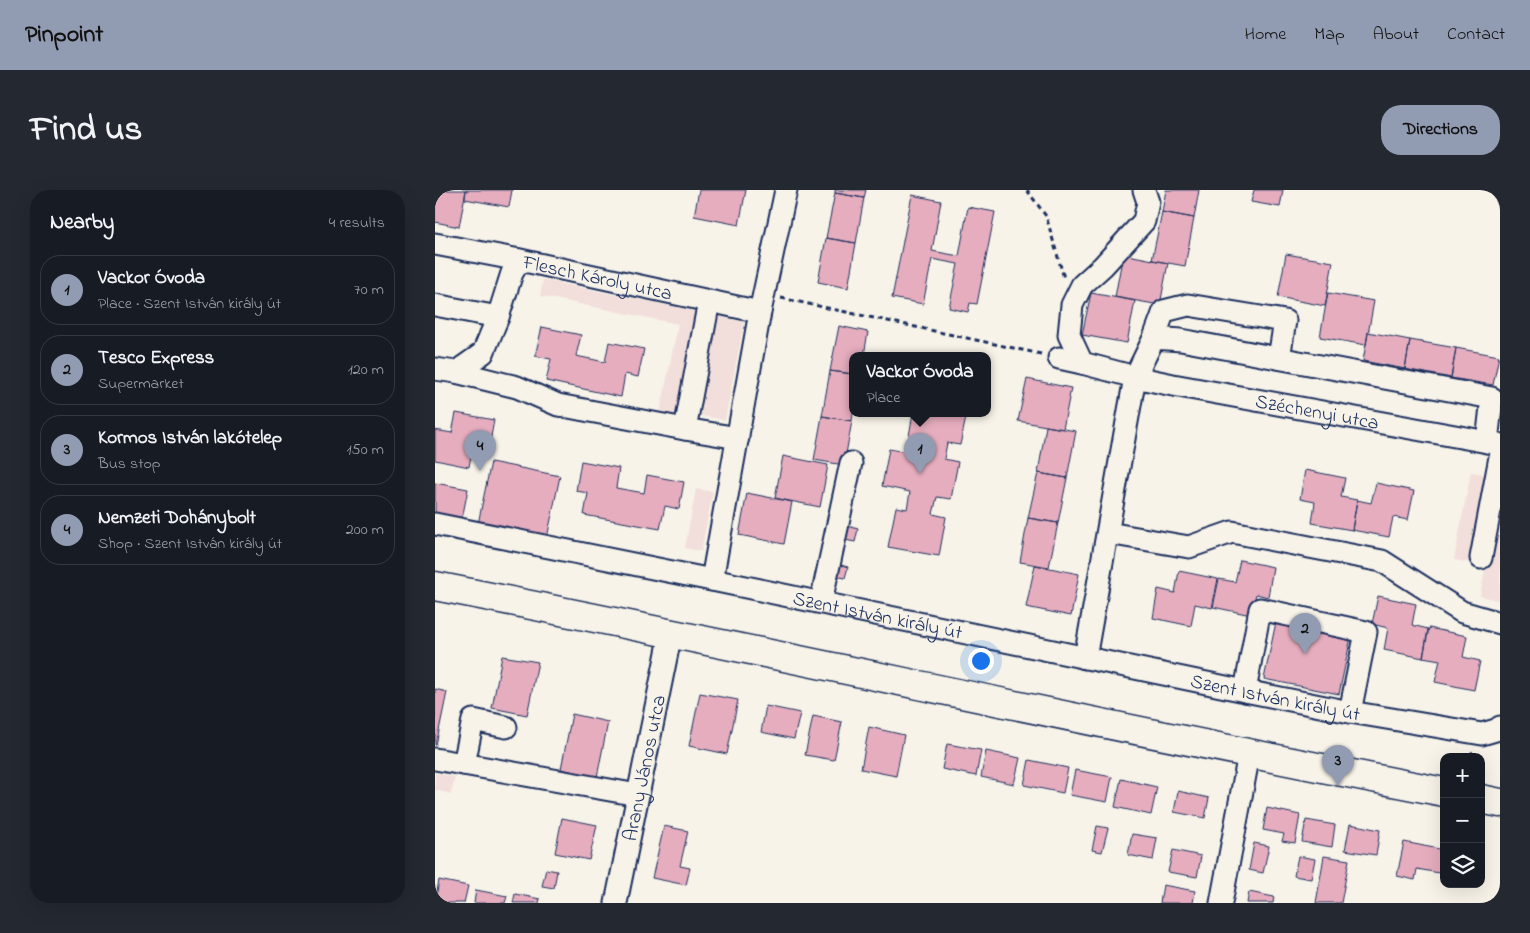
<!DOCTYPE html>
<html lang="en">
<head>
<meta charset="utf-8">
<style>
	body { margin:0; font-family:"Indie Flower",sans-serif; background:#242831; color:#f1f3f6 }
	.controls { position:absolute; right:15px; bottom:15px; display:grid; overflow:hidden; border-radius:10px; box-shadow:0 5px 20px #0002 }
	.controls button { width:45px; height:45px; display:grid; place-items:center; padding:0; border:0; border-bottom:1px solid #363941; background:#171b24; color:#f1f3f6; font:25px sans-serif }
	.you { position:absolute; left:545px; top:470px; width:18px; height:18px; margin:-12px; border:4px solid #fff; border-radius:50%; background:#1a73e8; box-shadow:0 0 0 8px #1a73e833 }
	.badge { display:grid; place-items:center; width:32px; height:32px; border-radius:50%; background:#919bb2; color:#111; font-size:16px; font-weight:700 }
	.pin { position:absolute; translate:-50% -41px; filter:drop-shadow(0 1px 2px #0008) }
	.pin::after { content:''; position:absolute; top:26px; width:18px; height:15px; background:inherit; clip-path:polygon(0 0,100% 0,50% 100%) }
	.popup { position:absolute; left:414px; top:162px; width:142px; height:65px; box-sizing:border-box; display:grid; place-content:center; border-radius:10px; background:#171b24; filter:drop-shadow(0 1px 4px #0005); font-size:16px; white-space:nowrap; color:#9ea1a6 }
	.popup b { font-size:19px; color:#f1f3f6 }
	.popup::after { content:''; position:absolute; left:50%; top:100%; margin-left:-10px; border:10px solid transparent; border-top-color:#171b24 }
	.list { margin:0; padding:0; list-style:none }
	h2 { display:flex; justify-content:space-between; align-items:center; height:65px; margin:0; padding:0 20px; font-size:21px }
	h2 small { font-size:16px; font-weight:400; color:#9ea1a6 }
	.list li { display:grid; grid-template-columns:32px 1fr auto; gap:15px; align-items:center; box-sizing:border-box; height:70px; margin:0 10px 10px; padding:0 10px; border:1px solid #363941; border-radius:20px }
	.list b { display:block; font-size:19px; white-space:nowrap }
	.list p { margin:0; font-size:16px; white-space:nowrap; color:#9ea1a6 }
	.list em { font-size:16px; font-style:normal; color:#9ea1a6 }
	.icon { flex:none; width:28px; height:28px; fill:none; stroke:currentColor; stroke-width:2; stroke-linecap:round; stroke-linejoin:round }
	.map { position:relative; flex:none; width:1065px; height:713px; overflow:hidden; border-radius:20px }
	header { display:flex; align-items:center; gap:30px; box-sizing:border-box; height:70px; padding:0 25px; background:#919bb2; color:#111 }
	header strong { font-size:24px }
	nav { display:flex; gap:28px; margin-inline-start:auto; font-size:18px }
	.intro { display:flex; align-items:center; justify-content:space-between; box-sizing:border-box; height:120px; padding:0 30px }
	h1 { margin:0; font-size:35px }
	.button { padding:12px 22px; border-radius:20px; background:#919bb2; color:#111; font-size:18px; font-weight:700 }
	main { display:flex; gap:30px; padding:0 30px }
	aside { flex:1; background:#171b24; border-radius:20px; box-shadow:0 5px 20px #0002 }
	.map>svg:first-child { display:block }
</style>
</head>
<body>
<header>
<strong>Pinpoint</strong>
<nav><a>Home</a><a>Map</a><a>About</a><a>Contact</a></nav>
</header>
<div class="intro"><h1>Find us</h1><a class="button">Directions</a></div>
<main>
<aside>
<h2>Nearby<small>4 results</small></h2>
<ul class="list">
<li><span class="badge">1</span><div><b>Vackor Óvoda</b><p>Place · Szent István király út</p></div><em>70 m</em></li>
<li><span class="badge">2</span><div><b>Tesco Express</b><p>Supermarket</p></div><em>120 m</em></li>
<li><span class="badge">3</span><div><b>Kormos István lakótelep</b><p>Bus stop</p></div><em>150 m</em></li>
<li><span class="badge">4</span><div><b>Nemzeti Dohánybolt</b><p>Shop · Szent István király út</p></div><em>200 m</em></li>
</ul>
</aside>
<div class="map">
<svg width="1065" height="713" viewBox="0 0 1065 713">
	<rect width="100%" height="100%" fill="#f7f3e8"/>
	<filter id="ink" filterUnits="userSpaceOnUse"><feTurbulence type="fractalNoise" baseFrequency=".02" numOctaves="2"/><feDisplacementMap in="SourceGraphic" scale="10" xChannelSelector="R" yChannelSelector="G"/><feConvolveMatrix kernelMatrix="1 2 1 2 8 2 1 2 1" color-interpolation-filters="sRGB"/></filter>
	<g filter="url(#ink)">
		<path fill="#f2dedb" d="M108 90 266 122 244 231 224 228 243 134 105 106Z
			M281 126 309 132 290 230 263 225Z
			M1036 282 1054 285 1037 373 1019 370Z
			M261 299 278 302 266 361 250 358Z
			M1065 303V398L1063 410 1045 406Z
			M0 583 20 587 16 604 0 600Z"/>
		<path fill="#e6adbe" stroke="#1b2f5e" d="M0 0H31L24 37 0 32Z
			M31 0H77L74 17 30 9Z
			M264 0H311L304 35 259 26Z
			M400 0H431L429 8 400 3Z
			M731 0H764L759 28 727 22Z
			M819 0H848L845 17 816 12Z
			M1057 0H1065V20Z
			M400 3 429 8 421 53 391 48Z
			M477 5 506 11 497 61 524 66 533 17 560 22 542 114 535 113 533 122 514 118 523 74 497 69 488 114 457 108Z
			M727 22 759 28 750 76 717 70Z
			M391 48 421 53 413 98 383 92Z
			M688 64 733 73 725 115 680 107Z
			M851 64 898 72 890 116 843 107Z
			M656 103 700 111 692 153 647 145Z
			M893 103 939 111 931 155 885 147Z
			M404 136 433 142 429 165H418V184L395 181Z
			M107 137 146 145 141 166 170 172 174 152 209 159 203 187 190 184 186 207 111 191 116 169 100 166Z
			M933 142 975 150 970 179 928 171Z
			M975 150 1021 158 1016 188 970 179Z
			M1021 158 1064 166 1058 195 1016 188Z
			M395 181 418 184V223L417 231 387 226Z
			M592 189 636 198 628 239 583 231Z
			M21 223 59 230 54 258 38 255 34 277 0 270V240L17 243Z
			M478 223H532L525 255 512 253 509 269 523 272 516 309 502 307 498 324 511 327 504 366 453 357 461 317 472 319 475 302 447 296 454 259 483 264 486 248 474 246Z
			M387 226 417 231 409 275 379 270Z
			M611 236 641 241 632 288 603 283Z
			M348 266 393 275 385 317 340 308Z
			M146 271 184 278 181 298 209 303 212 285 249 292 244 319 230 316 225 339 149 325 153 303 141 301Z
			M56 272 125 286 112 348 43 334Z
			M870 280 910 288 906 307 922 310 917 340 877 333 880 312 865 309Z
			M603 283 632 288 623 333 593 328Z
			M0 293 33 299 27 329 0 324Z
			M941 293 979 301 973 330 958 327 954 347 917 340 922 310 936 313Z
			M312 303 357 312 349 354 304 345Z
			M593 328 623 333 614 377 585 372Z
			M413 336 423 339 420 352 410 350Z
			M805 370 838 377 833 407 821 404 816 425 778 417 784 389 800 392Z
			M399 373 413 377 410 388 396 385Z
			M600 375 644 384 636 426 591 417Z
			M744 381 783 389 777 418 760 414 756 436 718 428 723 399 740 403Z
			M943 406 981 414 977 435 993 439 988 468 949 460 953 438 937 434Z
			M841 432 916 447 904 504 829 489Z
			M994 438 1032 446 1028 467 1045 471 1039 500 1000 492 1005 470 988 467Z
			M67 466 103 472 92 525 57 518Z
			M0 499 12 502 1 555H0Z
			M265 503 303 510 292 564 254 556Z
			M331 516 365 523 359 549 326 542Z
			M137 524 173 532 162 587 126 579Z
			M378 526 407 532 399 570 370 565Z
			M434 537 469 545 461 586 426 579Z
			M512 554 546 560 541 586 507 579Z
			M551 561 585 568 579 594 546 587Z
			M594 570 633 578 628 603 589 595Z
			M640 580 677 587 672 612 635 605Z
			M686 589 722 597 716 625 680 617Z
			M743 601 774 608 770 628 739 622Z
			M832 618 865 625 860 653 847 651 849 644 828 640Z
			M127 628 162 635 154 670 120 663Z
			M871 630 900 635 897 657 867 652Z
			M915 634 945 640 941 665 910 660Z
			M229 636 253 641 245 676 255 678 251 695 217 688Z
			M662 636 673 638 667 662 657 660Z
			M697 644 722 648 718 670 693 665Z
			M969 652 1009 660 1004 683 982 679 980 690 962 686Z
			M819 653 834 656 828 683 814 680Z
			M738 660 766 666 762 687 733 682Z
			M863 666 880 669 876 689 859 686Z
			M889 666 914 670 906 713H881Z
			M111 679 122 681 119 698 107 696Z
			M4 690 33 696 29 713H0Z
			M728 695 760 701 758 713H725Z
			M41 700 72 706 70 713H39Z
			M814 702 839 707 838 713H812Z
			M80 704 105 709 104 713H78Z"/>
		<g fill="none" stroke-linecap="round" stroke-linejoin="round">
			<g stroke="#1b2f5e" stroke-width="25">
				<g id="minor">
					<path id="s1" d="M709 0 713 12 709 31 668 76 647 95 637 115 634 145 647 173 700 187 738 195 1064 254"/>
					<path id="s2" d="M0 54 85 70 325 122"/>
					<path d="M274 111 250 239 303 248"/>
					<path d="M0 115 63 127"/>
					<path d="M719 148 729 121 753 115 850 131 844 168"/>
					<path d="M624 168 647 173"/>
					<path d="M0 179 21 182 48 163 63 127 77 83 85 70"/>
					<path d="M21 182 82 197 123 215 250 239"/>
					<path id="s3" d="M0 334 277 390 810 501 915 522 1047 544 1064 539 1065 537"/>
					<path d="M673 343 754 357 797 342 947 371 1027 422 1065 433"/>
					<path d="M1046 368 1065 267"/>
					<path d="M277 390 325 122 351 0"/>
					<path d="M386 412 416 273"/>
					<path d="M650 468 700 187 719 148 746 150 1057 208 1052 252"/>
					<path d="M810 501 825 419 931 442 915 522"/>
					<path d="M0 569 203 605"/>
					<path d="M29 574 38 530 71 537"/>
					<path id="s4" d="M181 713 236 443"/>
					<path d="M786 713 814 564"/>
				</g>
			</g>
			<g stroke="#1b2f5e" stroke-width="31">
				<path id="major" d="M0 396C337 462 672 537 1009 602
					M1046 609 1065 613"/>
			</g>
			<path stroke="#1b2f5e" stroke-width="3" stroke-dasharray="5 4" stroke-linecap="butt" d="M592 0 611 26 629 88
				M346 108 606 164
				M1028 567 1038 562"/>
			<use href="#minor" stroke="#f7f3e8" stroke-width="21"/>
			<use href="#major" stroke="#f7f3e8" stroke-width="28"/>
		</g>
	</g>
	<g text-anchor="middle" stroke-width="4" stroke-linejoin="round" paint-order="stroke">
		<g font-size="20" fill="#1b2f5e" stroke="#f7f3e8">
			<text dy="7" stroke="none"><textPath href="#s2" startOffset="166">Flesch Károly utca</textPath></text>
			<text dy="7" stroke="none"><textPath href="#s1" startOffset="445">Széchenyi utca</textPath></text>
			<text dy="7" stroke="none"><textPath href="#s3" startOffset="452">Szent István király út</textPath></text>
			<text dy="7" stroke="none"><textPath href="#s3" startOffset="858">Szent István király út</textPath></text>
			<text dy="7" stroke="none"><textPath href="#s4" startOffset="138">Arany János utca</textPath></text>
		</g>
	</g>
</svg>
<div class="controls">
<button>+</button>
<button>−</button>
<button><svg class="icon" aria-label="layers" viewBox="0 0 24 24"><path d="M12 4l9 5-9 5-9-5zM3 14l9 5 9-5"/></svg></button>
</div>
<div class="you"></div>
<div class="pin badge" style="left:485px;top:284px">1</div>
<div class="popup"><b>Vackor Óvoda</b>Place</div>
<div class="pin badge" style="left:870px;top:464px">2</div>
<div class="pin badge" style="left:903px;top:596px">3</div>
<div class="pin badge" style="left:45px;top:281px">4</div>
</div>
</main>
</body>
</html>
